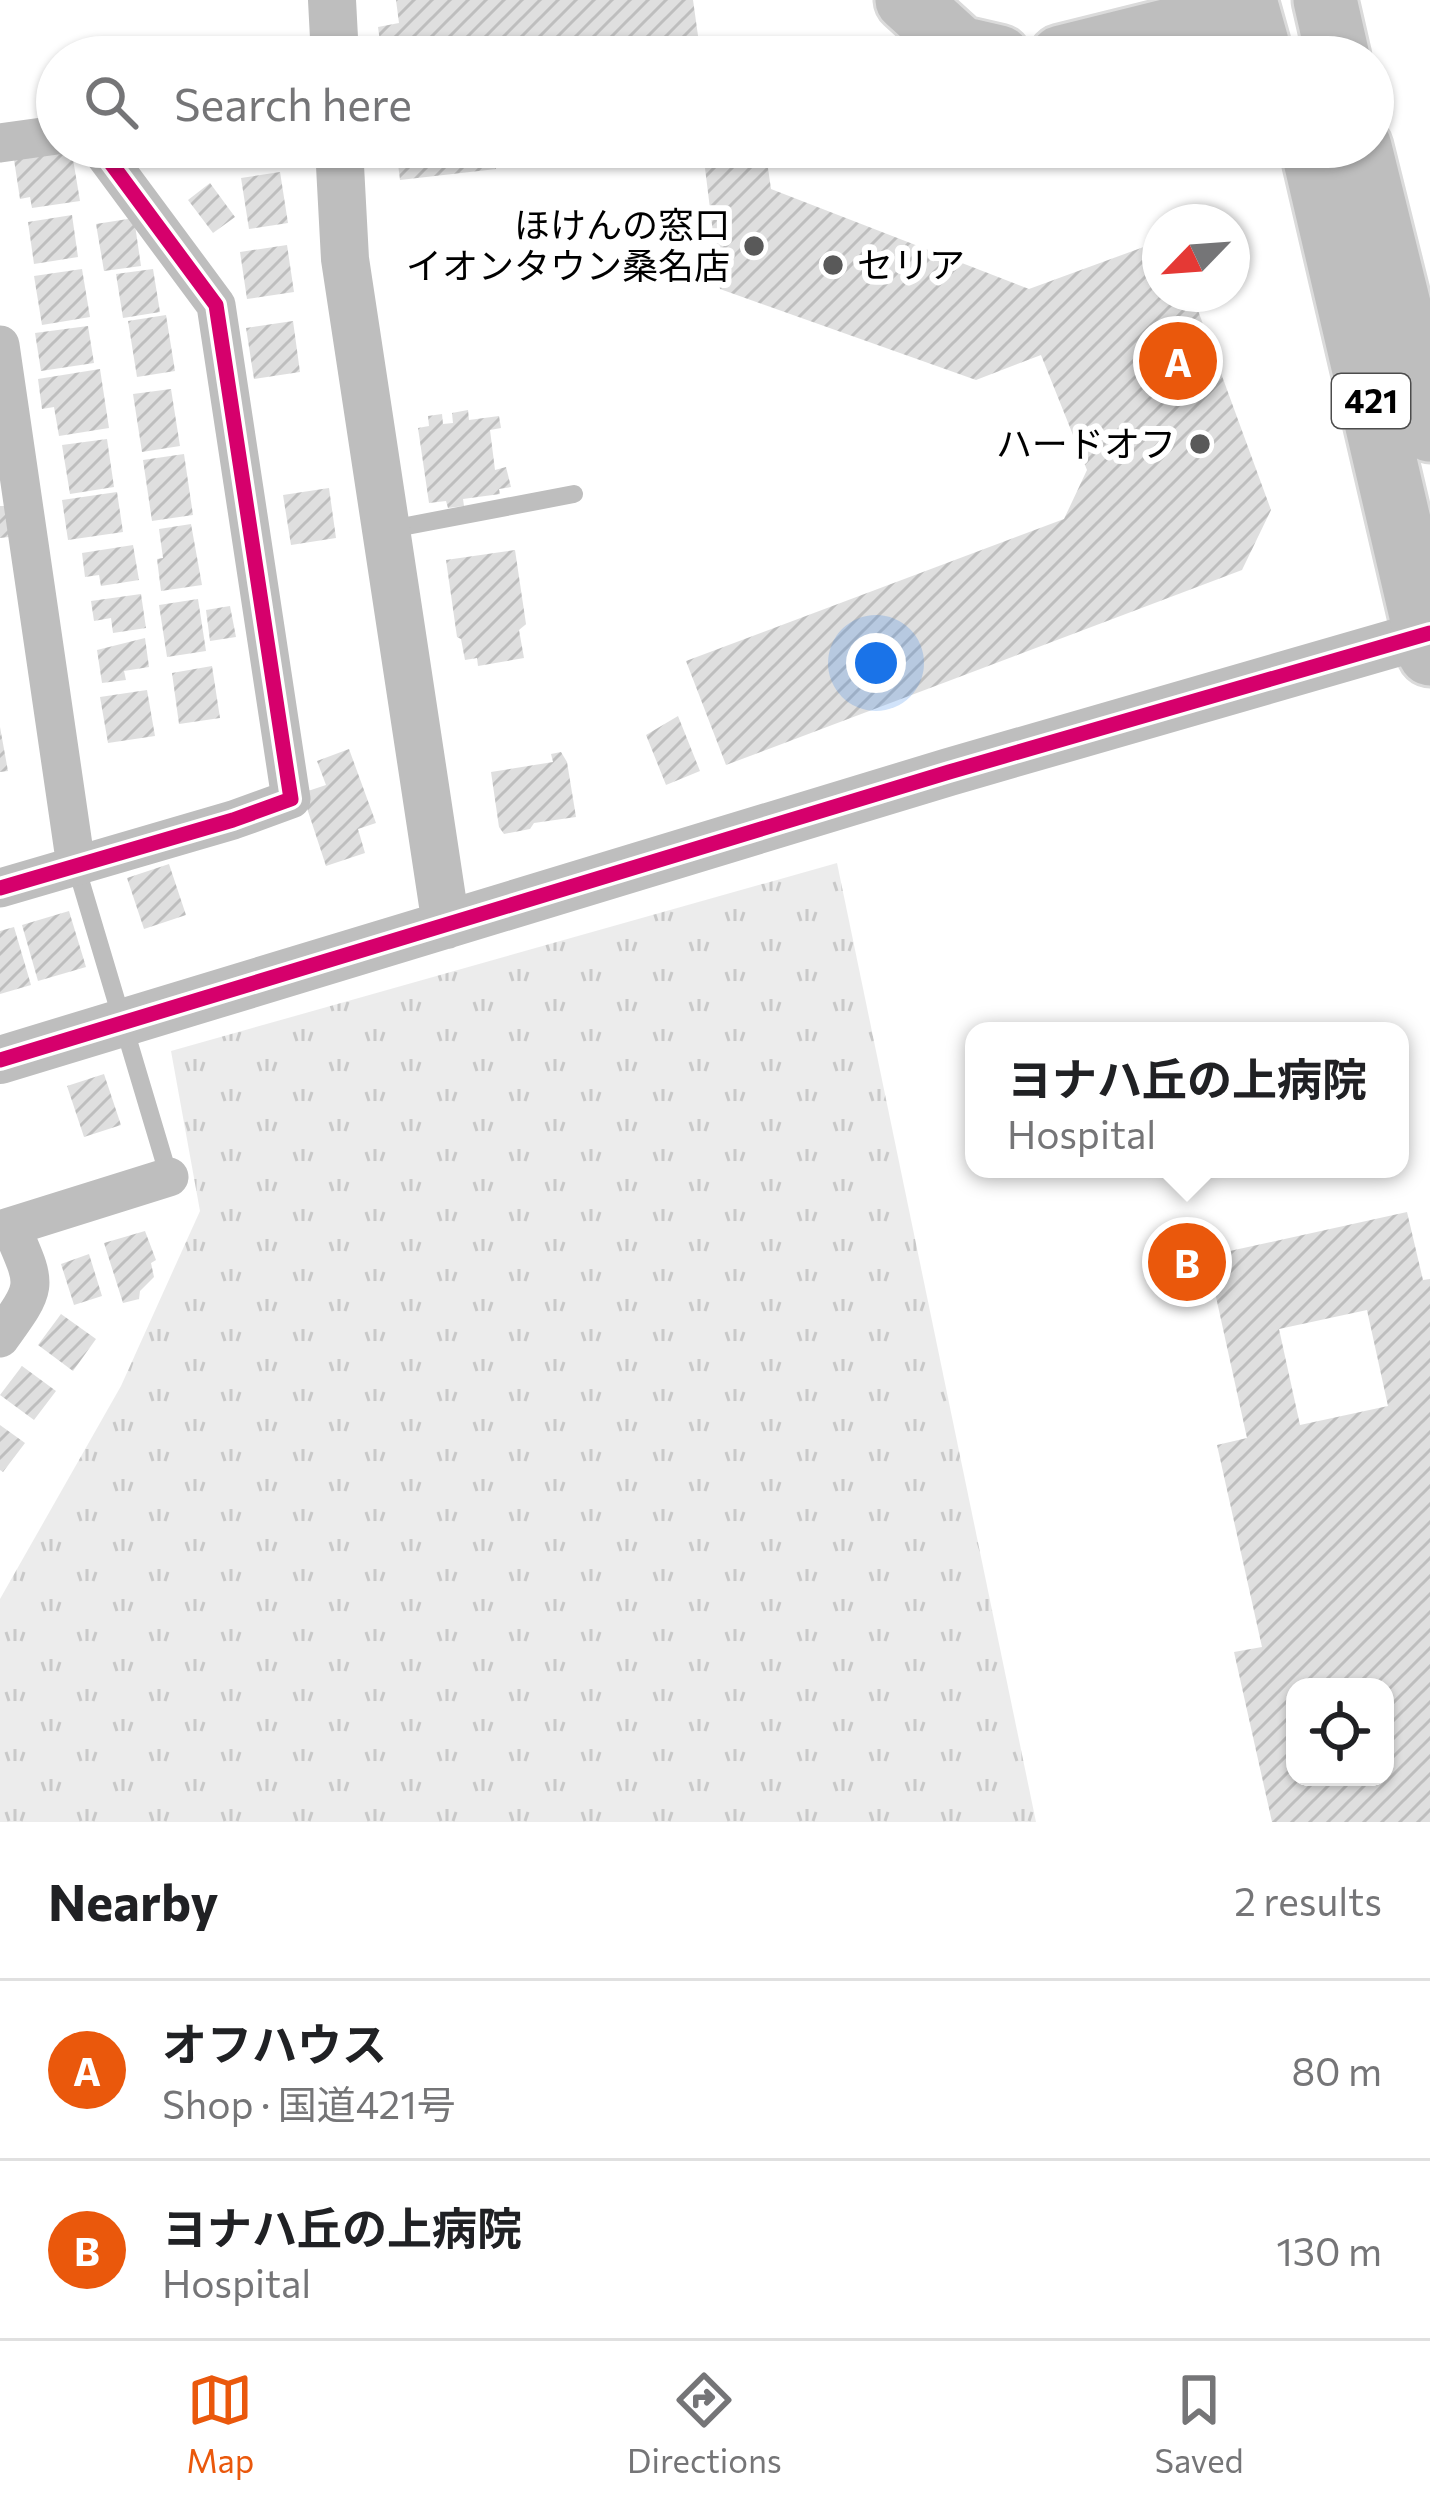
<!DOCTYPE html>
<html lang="en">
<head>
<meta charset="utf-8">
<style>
	body { margin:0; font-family:Commissioner,"Noto Sans JP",sans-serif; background:#f2f2f2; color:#202124 }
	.controls { position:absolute; right:36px; bottom:36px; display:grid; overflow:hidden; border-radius:24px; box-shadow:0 3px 9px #0004 }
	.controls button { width:108px; height:108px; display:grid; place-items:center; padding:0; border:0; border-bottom:3px solid #e0e0e0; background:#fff; color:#202124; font:60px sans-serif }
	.compass { position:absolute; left:1142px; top:204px; width:108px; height:108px; border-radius:50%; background:#fff; box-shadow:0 3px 9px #0004; rotate:245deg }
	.you { position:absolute; left:876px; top:663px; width:42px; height:42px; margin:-30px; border:9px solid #fff; border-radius:50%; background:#1a73e8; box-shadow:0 0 0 18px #1a73e833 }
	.badge { display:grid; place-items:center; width:78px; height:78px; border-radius:50%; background:#ea580c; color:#fff; font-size:39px; font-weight:700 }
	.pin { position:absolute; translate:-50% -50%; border:6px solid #fff; box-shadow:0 3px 12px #0006 }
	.popup { position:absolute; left:965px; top:1022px; width:444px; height:156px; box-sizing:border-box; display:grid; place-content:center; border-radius:24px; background:#fff; filter:drop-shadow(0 3px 9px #0005); font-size:39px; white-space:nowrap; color:#757577 }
	.popup b { font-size:45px; color:#202124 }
	.popup::after { content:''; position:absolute; left:50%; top:100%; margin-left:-24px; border:24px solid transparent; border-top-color:#fff }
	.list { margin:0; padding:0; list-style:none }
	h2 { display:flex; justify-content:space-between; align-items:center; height:156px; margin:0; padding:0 48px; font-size:51px }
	h2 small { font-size:39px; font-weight:400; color:#757577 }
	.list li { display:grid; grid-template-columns:78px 1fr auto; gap:36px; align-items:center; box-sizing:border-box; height:180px; padding:0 48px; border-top:3px solid #e0e0e0 }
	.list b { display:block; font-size:45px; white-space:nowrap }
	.list p { margin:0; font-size:39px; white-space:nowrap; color:#757577 }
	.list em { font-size:39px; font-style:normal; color:#757577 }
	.icon { flex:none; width:66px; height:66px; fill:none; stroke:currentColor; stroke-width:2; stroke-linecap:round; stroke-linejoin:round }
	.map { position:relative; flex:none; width:1430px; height:1822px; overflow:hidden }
	.search { position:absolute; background:#fff; box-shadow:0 3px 9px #0004; left:36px; right:36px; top:36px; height:132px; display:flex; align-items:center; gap:30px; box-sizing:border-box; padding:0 42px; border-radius:66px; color:#757577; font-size:45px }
	.sheet { height:516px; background:#fff }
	nav { display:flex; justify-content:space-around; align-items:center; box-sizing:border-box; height:168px; border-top:3px solid #e0e0e0; background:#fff; font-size:33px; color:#757577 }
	nav a { display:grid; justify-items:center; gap:6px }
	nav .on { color:#ea580c }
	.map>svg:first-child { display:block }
</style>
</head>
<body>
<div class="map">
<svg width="1430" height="1822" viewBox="0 0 1430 1822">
	<defs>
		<pattern id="grass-tufts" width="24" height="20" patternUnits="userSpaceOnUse" patternTransform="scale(3)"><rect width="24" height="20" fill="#ececec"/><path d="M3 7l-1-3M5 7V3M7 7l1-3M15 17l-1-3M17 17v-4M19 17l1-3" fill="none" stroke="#c9c9c9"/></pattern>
		<pattern id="building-hatch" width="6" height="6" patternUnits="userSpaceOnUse" patternTransform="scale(3)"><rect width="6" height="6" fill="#dfdfdf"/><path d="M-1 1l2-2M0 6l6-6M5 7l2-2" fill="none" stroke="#bebebe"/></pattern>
	</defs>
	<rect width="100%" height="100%" fill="#fff"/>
	<path fill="url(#grass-tufts)" d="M837 863 1036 1822H0V1599L121 1386 200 1211 171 1051Z"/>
	<path fill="url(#building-hatch)" fill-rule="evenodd" d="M396 0H693L701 57H382L378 27 399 23Z
		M71 147 80 201 32 208 30 197 20 199 13 153Z
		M396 147H521V150L496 153V169L400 180Z
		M617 147H655V150L618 155Z
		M714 147H765L771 189 1029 289 1160 241V294H1192L1271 510 1242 570 726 765 686 661 1064 519 1087 470 1041 355 976 380 720 289 703 152Z
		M280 172 288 223 249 229 241 178Z
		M210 183 235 217 213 233 188 200Z
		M72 215 78 257 34 264 28 222Z
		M134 218 141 266 104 271 96 224Z
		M287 245 294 292 247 299 240 252Z
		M82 269 90 317 42 325 34 276Z
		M153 269 160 312 123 318 116 274Z
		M166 315 175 371 137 377 128 321Z
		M293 321 300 372 254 379 246 328Z
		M88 326 94 363 41 371 35 333Z
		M100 369 109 428 59 436 54 407 42 409 38 379Z
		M171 389 180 446 142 452 133 394Z
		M468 410 469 420 499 416 501 428 490 430 495 470 506 467 511 487 499 489 500 494 463 499 464 506 448 508 446 501 429 503 418 428 429 426 428 416 442 414 443 424 453 423 452 413Z
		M107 439 114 487 70 494 62 445Z
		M184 454 193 515 152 521 143 460Z
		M329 488 336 538 291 545 283 495Z
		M117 492 123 532 68 540 62 500Z
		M0 506H5L9 537 0 538Z
		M191 524 202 585 161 591 157 559 163 558 159 529Z
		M133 545 139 580 101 586 99 575 85 577 82 553Z
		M515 550 526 624 519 630 524 658 478 666 477 658 465 660 461 639 457 637 446 560Z
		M141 594 146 628 113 633 111 618 94 621 91 601Z
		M198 599 206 651 167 657 159 605Z
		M230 606 236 637 210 641 206 610Z
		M145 638 149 667 124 671 126 680 102 683 97 650Z
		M212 666 220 718 179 724 172 673Z
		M147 690 155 736 108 743 100 697Z
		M678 716 700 771 666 785 646 735Z
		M0 727 8 771 0 772Z
		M349 749 376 823 358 829 365 853 326 866 302 793 326 785 317 761Z
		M561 752 567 762 576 817 534 823 530 829 504 834 499 827 491 772 553 762 551 754Z
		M169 864 186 915 144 929 127 878Z
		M69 911 86 967 38 981 22 925Z
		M14 927 31 985 0 994V931Z
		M104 1074 121 1125 84 1137 67 1086Z
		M1407 1212 1423 1280 1430 1279V1822H1272L1234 1652 1262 1647 1217 1445 1247 1438 1207 1256ZM1367 1310 1388 1406 1300 1425 1279 1329ZM1295 1687H1385V1777H1295Z
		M145 1231 156 1260 151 1263 154 1277 140 1291 139 1299 123 1303 104 1243Z
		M89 1254 102 1296 74 1305 61 1264Z
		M61 1314 96 1339 73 1371 38 1345Z
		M22 1366 56 1391 34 1420 0 1395Z
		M0 1425 25 1443 3 1472 0 1470Z"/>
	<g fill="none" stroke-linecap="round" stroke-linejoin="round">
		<g stroke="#dbdbdb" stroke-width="69">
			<path id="trunk" d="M907 0 960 48 999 57
				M1245 0 1261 57
				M1325 0 1338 57
				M1061 57 1202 22
				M1312 147 1430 654
				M1360 147 1430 430"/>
		</g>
		<path stroke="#bebebe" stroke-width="18" d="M391 529 574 494
			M76 866 169 1177"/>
		<path stroke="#bebebe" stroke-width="39" d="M0 143 57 135
			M0 345 76 866
			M0 888 233 820 291 799 216 305 99 147
			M0 1230 169 1177
			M0 1338C39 1284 37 1287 11 1227"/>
		<path stroke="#bebebe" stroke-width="48" d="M332 0 335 57
			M339 147 345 259 446 925
			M0 1060 949 772 1430 633"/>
		<use href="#trunk" stroke="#bebebe" stroke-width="63"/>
		<g stroke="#fff" stroke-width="22">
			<path id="cycleway" d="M0 888 233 820 291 799 216 305 99 147
				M0 1060 949 772 1430 633"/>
		</g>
		<use href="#cycleway" stroke="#d6006c" stroke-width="15"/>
	</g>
	<g fill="#595959" stroke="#fff" stroke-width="4.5">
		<circle cx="754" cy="246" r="12"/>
		<circle cx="833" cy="265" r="12"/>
		<circle cx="1200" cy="444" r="12"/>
	</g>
	<g text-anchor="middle" stroke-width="12" stroke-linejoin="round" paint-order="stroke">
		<rect fill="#fff" stroke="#4c4c4c" stroke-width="3" x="1332" y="374" width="78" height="54" rx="9"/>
		<g font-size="33" font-weight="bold" fill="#000">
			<text x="1371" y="413">421</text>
		</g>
		<g font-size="36" fill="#000" stroke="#fff" text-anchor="end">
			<text x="730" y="238">ほけんの窓口<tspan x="730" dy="41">イオンタウン桑名店</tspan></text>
			<text x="857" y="278" text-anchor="start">セリア</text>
			<text x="1176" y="457">ハードオフ</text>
		</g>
	</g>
</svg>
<div class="controls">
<button><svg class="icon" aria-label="locate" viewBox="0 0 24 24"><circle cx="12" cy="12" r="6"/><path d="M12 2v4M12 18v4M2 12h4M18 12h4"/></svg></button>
</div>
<svg class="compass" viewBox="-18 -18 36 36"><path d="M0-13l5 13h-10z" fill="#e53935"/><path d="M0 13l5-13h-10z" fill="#757577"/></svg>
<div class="you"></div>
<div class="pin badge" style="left:1178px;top:361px">A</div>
<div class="pin badge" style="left:1187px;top:1262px">B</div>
<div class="popup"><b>ヨナハ丘の上病院</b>Hospital</div>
<div class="search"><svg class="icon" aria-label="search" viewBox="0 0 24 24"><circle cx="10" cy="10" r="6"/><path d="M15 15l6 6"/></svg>Search here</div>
</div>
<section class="sheet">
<h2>Nearby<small>2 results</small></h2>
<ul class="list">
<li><span class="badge">A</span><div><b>オフハウス</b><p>Shop · 国道421号</p></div><em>80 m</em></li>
<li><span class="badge">B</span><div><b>ヨナハ丘の上病院</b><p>Hospital</p></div><em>130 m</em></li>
</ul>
</section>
<nav>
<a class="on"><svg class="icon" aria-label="map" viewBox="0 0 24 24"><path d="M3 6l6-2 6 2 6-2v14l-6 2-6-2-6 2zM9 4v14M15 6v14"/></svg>Map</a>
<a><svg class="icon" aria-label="directions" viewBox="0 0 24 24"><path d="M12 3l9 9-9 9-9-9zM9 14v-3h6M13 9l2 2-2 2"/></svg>Directions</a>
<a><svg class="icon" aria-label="saved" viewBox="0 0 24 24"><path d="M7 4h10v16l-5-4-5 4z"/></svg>Saved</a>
</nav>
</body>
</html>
